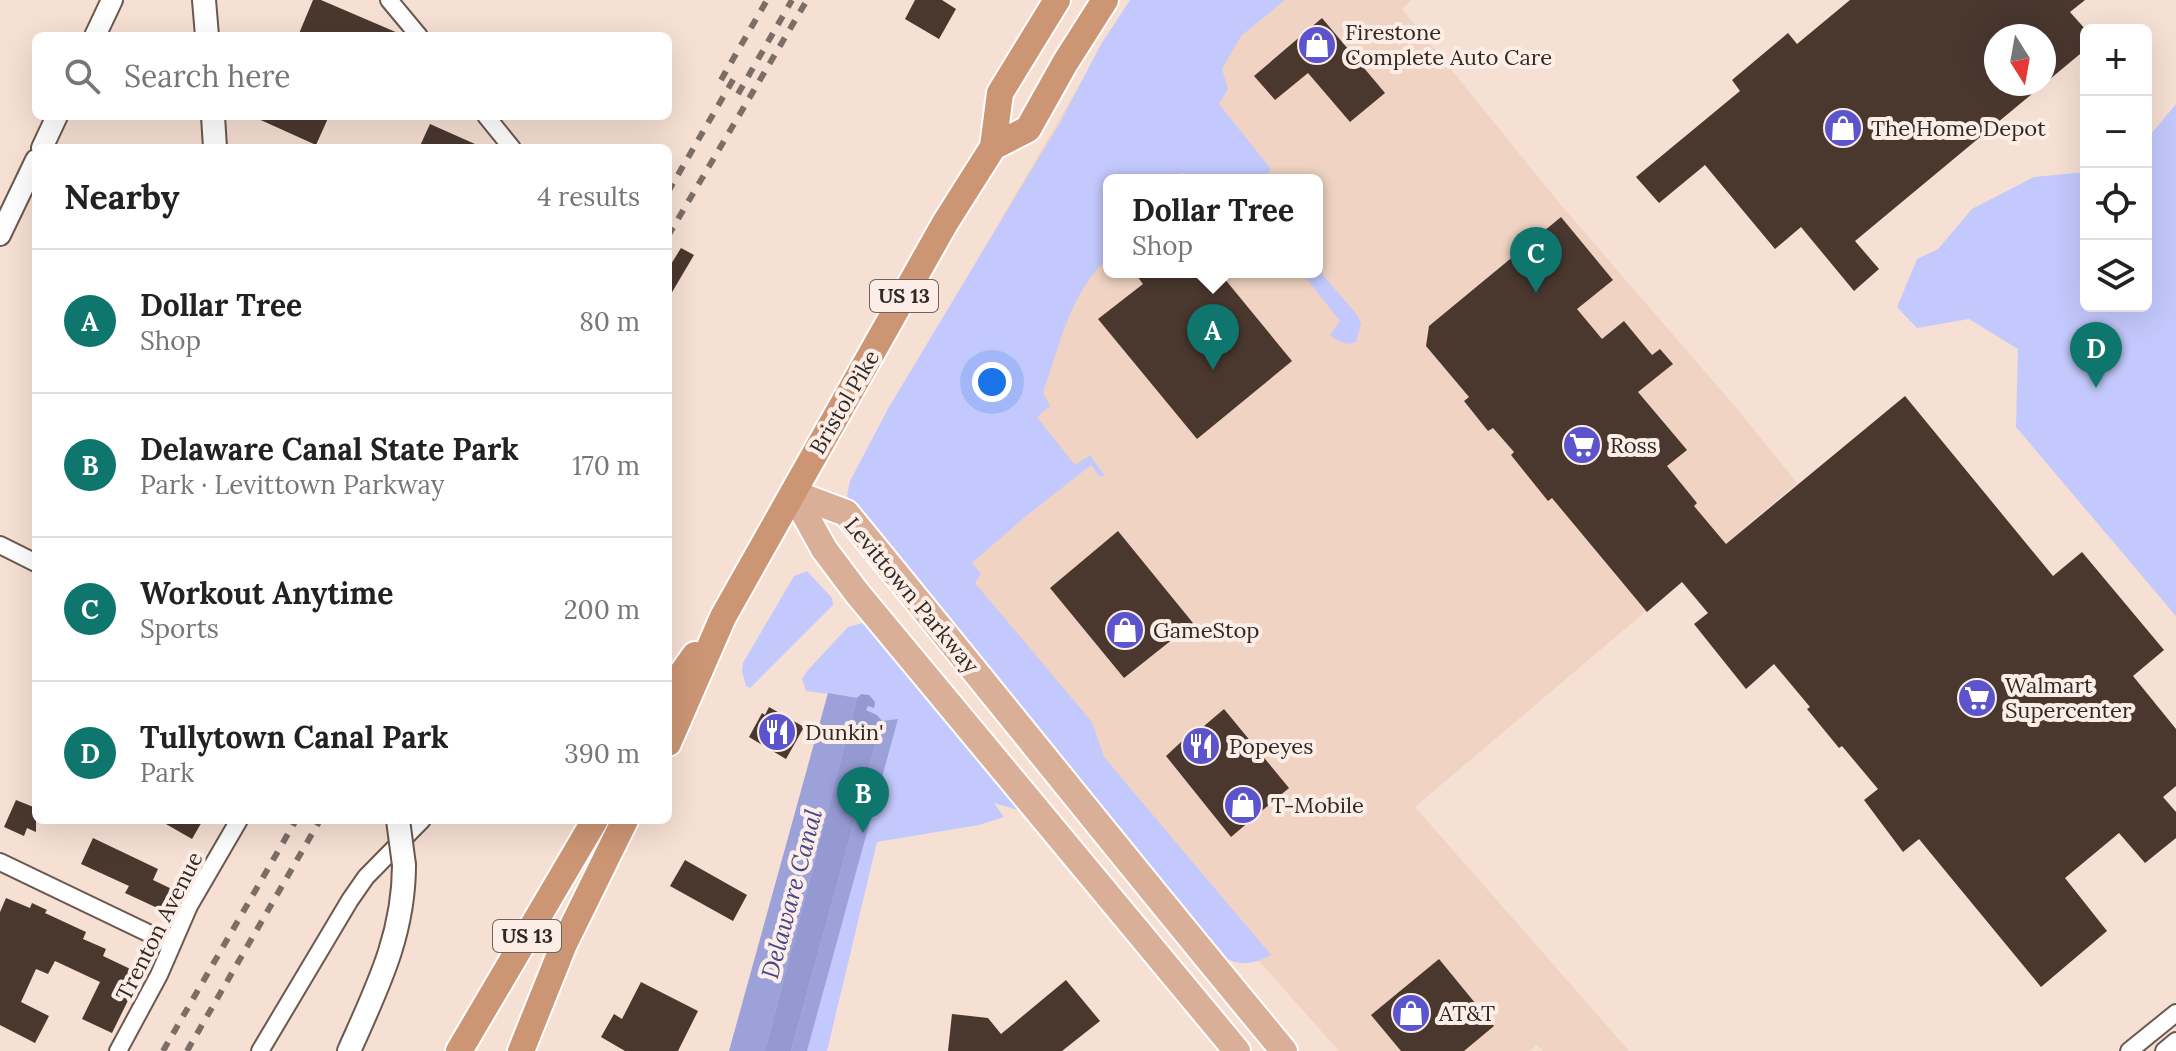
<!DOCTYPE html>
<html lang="en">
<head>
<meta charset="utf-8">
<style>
	body { margin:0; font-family:Lora,serif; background:#f6f6f6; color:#222 }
	.controls { position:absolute; right:24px; top:24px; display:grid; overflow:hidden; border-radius:12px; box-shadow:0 8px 32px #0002 }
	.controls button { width:72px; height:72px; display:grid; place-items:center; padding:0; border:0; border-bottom:2px solid #e0e0e0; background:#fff; color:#222; font:40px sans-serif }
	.compass { position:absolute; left:1984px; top:24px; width:72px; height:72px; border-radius:50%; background:#fff; box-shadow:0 8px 32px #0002; rotate:169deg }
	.you { position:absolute; left:992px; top:382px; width:28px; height:28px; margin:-20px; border:6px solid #fff; border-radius:50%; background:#1a73e8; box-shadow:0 0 0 12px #1a73e833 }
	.badge { display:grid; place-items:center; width:52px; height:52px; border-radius:50%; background:#0f766e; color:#fff; font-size:26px; font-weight:700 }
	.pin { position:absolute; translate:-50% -66px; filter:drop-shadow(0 2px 4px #0008) }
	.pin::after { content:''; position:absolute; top:42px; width:28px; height:24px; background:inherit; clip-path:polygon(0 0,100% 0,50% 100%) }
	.popup { position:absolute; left:1103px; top:174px; width:220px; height:104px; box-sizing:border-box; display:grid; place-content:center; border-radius:12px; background:#fff; filter:drop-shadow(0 2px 6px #0005); font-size:26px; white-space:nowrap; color:#767676 }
	.popup b { font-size:30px; color:#222 }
	.popup::after { content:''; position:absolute; left:50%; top:100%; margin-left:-16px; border:16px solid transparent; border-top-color:#fff }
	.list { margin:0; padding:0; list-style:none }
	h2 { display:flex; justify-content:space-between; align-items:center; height:104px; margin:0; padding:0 32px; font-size:34px }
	h2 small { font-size:26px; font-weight:400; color:#767676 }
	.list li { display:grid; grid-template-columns:52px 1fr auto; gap:24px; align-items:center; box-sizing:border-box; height:144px; padding:0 32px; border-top:2px solid #e0e0e0 }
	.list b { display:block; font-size:30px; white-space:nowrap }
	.list p { margin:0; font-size:26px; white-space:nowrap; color:#767676 }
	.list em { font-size:26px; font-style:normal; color:#767676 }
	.icon { flex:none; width:44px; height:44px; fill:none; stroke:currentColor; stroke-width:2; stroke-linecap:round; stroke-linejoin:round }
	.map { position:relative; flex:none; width:2176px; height:1051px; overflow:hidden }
	.search { position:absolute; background:#fff; box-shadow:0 8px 32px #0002; left:32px; top:32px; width:640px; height:88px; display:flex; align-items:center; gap:20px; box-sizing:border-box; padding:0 28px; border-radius:12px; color:#767676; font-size:30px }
	.panel { position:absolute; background:#fff; box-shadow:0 8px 32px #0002; left:32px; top:144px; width:640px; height:680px; border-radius:12px }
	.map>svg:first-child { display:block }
</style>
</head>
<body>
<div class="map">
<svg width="2176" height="1051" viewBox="0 0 2176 1051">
	<rect width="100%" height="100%" fill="#f6dfd3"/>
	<path fill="#f0d3c2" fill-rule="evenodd" d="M1135 0H1411L1402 9 1560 204 1738 410 1797 483 1415 807 1629 1051H1543L1537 1045 1529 1051H1339L847 496 872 440 1090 67ZM1109 180H1317V272H1109Z"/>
	<path fill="#c4c9fd" d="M1130 0H1285L1241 36 1222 69 1228 89 1219 104 1271 169 1264 180H1216L1207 174 1203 180H1190L1183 172 1174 180H1109V257C1071 290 1059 347 1043 393L1050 406 1037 417 1075 465 1090 455 1105 476 1100 477 1091 465 1020 521 972 563 981 574 975 583 1092 722 1104 757 1271 955C1252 966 1235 966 1216 953L945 613 847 496 850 481 889 407 1061 121 1100 46Z
		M2176 104V616L2016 427 2018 349 1969 319 1917 328 1897 307 1917 259 1938 249 1972 209 2034 177 2086 172V306H2146V140Z
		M1317 268 1358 316 1361 324 1356 342C1347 347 1338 341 1330 335L1340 321 1301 272H1317Z
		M807 571 832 598 833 605 750 688 746 686 742 671 743 663 794 576Z
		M863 623 875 628 1025 812 994 803 1004 817 979 825 877 842 827 1051H737L836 695 806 691 802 679 808 670 848 627Z"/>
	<path fill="#9da1da" d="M828 693 857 698 765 1051H729Z
		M898 719 807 1051H791L882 721Z"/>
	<path fill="#9599d2" d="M861 694 869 695 875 702 874 708 868 706 866 710 877 715 882 721 791 1051H765L857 698Z"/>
	<path fill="#4a382f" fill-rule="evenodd" d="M313 0H321L405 36H298Z
		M915 0H942L956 9 939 39 905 19Z
		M1850 0H2085L2070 12 2086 30V49L1855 241 1879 269 1854 291 1801 227 1775 249 1705 165 1659 203 1636 177 1740 91 1732 80 1788 33 1797 44ZM1996 36H2044V84H1996Z
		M1322 18 1385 93 1350 122 1308 73 1275 100 1254 76Z
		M252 116H329L316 145Z
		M430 124 484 148H419Z
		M1561 217 1613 280 1577 309 1602 339 1624 321 1652 355 1660 349 1673 364 1638 392 1687 450 1667 466 1697 503 1694 506 1726 544 1905 396 2053 576 2082 552 2164 650 2133 676 2176 729V786L2163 797 2176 812V838L2145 863 2119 833 2065 878 2107 931 2041 987 1919 839 1903 852 1864 800 1878 789 1842 746 1839 748 1807 709 1810 707 1774 664 1746 689 1694 624 1708 613 1682 582 1647 612 1552 498 1548 501 1511 455 1514 452 1493 428 1488 431 1464 401 1469 397 1426 346 1429 326Z
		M681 248 694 255 668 299V269Z
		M1134 272H1219L1292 361 1197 439 1098 319 1143 284Z
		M1118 531 1193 623 1124 678 1050 588Z
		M769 707 804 727 786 759 749 737 762 713 765 715Z
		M1224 709 1289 788 1231 837 1166 756 1195 729 1197 732Z
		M16 800 36 808V832L27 828 24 836 4 827Z
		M159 820H203L192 839Z
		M93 838 158 869 153 880 176 891 166 912 125 893 129 886 81 864Z
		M685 860 747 895 733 921 670 886Z
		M6 898 30 908 32 903 47 910 45 913 86 932 83 939 106 949 103 956 141 974 112 1033 82 1019 100 982 55 961 48 974 36 969 21 1002 49 1016 35 1043 0 1025V912Z
		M1439 959 1494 1026 1464 1051H1401L1371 1015Z
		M1066 980 1100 1021 1062 1051H948L952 1014 988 1018 1001 1034Z
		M641 982 698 1011 678 1051H625L601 1037 614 1014 622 1019Z"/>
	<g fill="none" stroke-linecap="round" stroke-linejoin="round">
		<g stroke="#6b584e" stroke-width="20">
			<path id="minor" d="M389 0 419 36
				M486 116 512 148
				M0 545 36 563
				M0 862 171 944
				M118 1051 159 975 189 906 239 820
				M260 1051 350 900 366 877 422 820
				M2129 1051 2176 1013
				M2164 1051 2176 1041"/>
		</g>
		<g stroke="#6b584e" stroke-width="24">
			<path id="tertiary" d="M95 36 112 0
				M42 148 57 116
				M0 235 36 160"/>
		</g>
		<g stroke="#6b584e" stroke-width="26">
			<path id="secondary" d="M204 0 207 36
				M213 116 215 148
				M349 1051C377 988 404 935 404 865"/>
		</g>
		<g stroke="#fff" stroke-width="30">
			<path id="primary" d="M793 493 846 513C993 692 1136 873 1284 1051
				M793 493 824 549 857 593 1237 1051"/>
		</g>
		<g stroke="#fff" stroke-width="30">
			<path id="trunk" d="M993 147 1028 129 1065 63 1105 0
				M668 693 695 655
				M668 743 723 617 945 223 993 147 1000 93 1057 0
				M459 1051 595 820
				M521 1051 564 944 625 820"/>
		</g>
		<use href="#minor" stroke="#fff" stroke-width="16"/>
		<use href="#tertiary" stroke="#fff" stroke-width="20"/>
		<use href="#secondary" stroke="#fff" stroke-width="22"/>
		<use href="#primary" stroke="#d9b097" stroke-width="26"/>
		<use href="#trunk" stroke="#cc9674" stroke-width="26"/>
		<path stroke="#7c6e66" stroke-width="6" stroke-dasharray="10 10" stroke-linecap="butt" d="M721 80 767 0
			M738 94 792 0
			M668 192 737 73
			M668 236 807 0
			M163 1051 296 820
			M187 1051 320 820"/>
		<g stroke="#6b584e" stroke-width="26" stroke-linecap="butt">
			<path id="secondary-bridge" d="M398 820 404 865"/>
		</g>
		<use href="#secondary-bridge" stroke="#fff" stroke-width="22"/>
	</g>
	<defs>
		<g id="shop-disc" transform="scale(2)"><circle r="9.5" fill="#5b54cc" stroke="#fceee7"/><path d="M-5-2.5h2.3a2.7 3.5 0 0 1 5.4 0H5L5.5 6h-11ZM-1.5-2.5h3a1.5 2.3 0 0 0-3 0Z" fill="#fff"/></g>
		<g id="supermarket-disc" transform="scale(2)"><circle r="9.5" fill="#5b54cc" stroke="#fceee7"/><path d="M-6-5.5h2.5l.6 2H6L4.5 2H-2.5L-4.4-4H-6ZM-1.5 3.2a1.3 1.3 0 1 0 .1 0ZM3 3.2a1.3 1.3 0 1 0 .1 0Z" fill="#fff"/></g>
		<g id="restaurant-disc" transform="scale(2)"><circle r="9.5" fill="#5b54cc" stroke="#fceee7"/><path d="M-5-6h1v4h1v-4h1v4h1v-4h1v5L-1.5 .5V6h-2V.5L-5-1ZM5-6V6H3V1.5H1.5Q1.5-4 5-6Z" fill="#fff"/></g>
	</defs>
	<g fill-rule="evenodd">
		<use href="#shop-disc" x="1317" y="45"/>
		<use href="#shop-disc" x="1843" y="128"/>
		<use href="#supermarket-disc" x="1582" y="445"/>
		<use href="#shop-disc" x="1125" y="630"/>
		<use href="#supermarket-disc" x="1977" y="698"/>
		<use href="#restaurant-disc" x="777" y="732"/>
		<use href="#restaurant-disc" x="1201" y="746"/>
		<use href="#shop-disc" x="1243" y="805"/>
		<use href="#shop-disc" x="1411" y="1013"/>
	</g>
	<g text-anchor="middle" stroke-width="8" stroke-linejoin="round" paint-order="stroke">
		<g fill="#fceee7" stroke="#6e645e" stroke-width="2">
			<rect x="870" y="280" width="68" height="32" rx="6"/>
			<rect x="493" y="920" width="68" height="32" rx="6"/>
		</g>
		<g font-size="20" font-weight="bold" fill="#312924">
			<text x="904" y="303">US 13</text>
			<text x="527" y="943">US 13</text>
		</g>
		<g font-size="22" fill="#312924" stroke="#fceee7" text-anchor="start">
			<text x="1345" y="40">Firestone<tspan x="1345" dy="25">Complete Auto Care</tspan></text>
			<text x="1871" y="136">The Home Depot</text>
			<text x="1610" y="453">Ross</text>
			<text x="1153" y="638">GameStop</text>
			<text x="2005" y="693">Walmart<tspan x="2005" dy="25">Supercenter</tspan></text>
			<text x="805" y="740">Dunkin'</text>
			<text x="1229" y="754">Popeyes</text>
			<text x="1271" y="813">T-Mobile</text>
			<text x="1439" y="1021">AT&amp;T</text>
		</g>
		<g font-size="22" fill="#312924" stroke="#fceee7">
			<text transform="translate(844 402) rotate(-60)" y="8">Bristol Pike</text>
			<text transform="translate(912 595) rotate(50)" y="8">Levittown Parkway</text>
			<text transform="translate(159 926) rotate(-63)" y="8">Trenton Avenue</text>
		</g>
		<g font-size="24" font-style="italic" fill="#45458b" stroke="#fceee7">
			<text transform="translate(792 894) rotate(-75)" y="8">Delaware Canal</text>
		</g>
	</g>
</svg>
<div class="controls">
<button>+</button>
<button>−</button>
<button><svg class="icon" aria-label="locate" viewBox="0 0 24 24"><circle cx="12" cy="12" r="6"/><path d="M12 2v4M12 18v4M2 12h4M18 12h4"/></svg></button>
<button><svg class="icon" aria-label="layers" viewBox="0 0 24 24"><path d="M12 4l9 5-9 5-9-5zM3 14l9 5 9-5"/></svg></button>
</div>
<svg class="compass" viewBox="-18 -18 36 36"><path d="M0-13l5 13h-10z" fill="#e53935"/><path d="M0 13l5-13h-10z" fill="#767676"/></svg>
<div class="you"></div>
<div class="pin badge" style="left:1213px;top:370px">A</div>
<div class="popup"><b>Dollar Tree</b>Shop</div>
<div class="pin badge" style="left:863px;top:833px">B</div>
<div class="pin badge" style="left:1536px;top:293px">C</div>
<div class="pin badge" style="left:2096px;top:388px">D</div>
<div class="search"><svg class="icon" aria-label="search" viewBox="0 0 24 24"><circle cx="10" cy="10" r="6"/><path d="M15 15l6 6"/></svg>Search here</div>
<section class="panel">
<h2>Nearby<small>4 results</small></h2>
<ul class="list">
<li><span class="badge">A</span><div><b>Dollar Tree</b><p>Shop</p></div><em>80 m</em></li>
<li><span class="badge">B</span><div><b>Delaware Canal State Park</b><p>Park · Levittown Parkway</p></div><em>170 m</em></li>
<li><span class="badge">C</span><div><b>Workout Anytime</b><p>Sports</p></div><em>200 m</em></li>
<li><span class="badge">D</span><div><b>Tullytown Canal Park</b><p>Park</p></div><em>390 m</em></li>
</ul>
</section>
</div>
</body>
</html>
